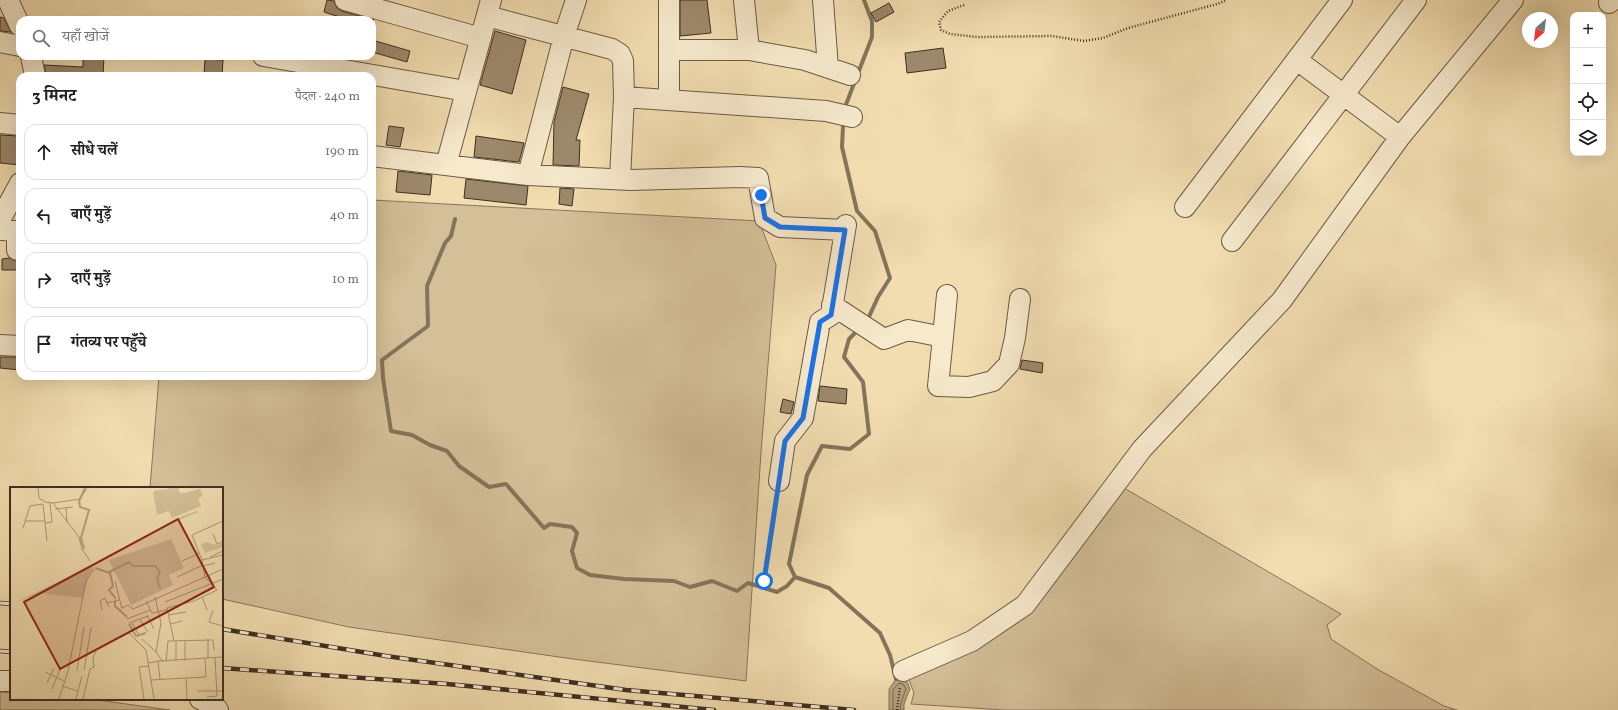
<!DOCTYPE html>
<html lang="hi">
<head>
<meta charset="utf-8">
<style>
	body { margin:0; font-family:Vollkorn,"Noto Serif Devanagari",serif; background:#f6f6f6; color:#202124 }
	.controls { position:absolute; right:12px; top:12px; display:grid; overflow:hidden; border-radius:8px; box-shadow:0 4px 16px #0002 }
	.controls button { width:36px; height:36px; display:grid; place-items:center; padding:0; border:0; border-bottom:1px solid #e0e0e0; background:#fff; color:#202124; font:20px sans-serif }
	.compass { position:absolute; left:1522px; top:12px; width:36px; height:36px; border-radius:50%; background:#fff; box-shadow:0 4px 16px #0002; rotate:208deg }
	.stop { position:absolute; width:12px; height:12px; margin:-9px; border:3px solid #1a73e8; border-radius:50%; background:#fff }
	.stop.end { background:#1a73e8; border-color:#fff; box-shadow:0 1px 4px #0008 }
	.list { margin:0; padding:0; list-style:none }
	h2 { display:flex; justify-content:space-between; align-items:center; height:52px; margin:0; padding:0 16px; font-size:17px }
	h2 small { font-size:13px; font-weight:400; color:#757577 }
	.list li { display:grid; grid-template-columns:26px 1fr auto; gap:12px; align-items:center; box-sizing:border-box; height:56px; margin:0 8px 8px; padding:0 8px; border:1px solid #e0e0e0; border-radius:12px }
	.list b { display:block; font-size:15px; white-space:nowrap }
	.list em { font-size:13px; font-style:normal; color:#757577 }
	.icon { flex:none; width:22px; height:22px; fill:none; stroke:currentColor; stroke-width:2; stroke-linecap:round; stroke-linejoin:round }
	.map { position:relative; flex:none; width:1618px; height:710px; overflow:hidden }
	.search { position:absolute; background:#fff; box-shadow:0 4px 16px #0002; left:16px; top:16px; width:360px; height:44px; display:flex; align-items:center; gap:10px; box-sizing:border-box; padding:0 14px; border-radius:12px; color:#757577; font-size:15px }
	.panel { position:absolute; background:#fff; box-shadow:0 4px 16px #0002; left:16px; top:72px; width:360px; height:308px; border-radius:12px }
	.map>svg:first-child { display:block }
</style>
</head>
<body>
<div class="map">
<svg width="1618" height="710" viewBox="0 0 1618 710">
	<rect width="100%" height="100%" fill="#f1ddb0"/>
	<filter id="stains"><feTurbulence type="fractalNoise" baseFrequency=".005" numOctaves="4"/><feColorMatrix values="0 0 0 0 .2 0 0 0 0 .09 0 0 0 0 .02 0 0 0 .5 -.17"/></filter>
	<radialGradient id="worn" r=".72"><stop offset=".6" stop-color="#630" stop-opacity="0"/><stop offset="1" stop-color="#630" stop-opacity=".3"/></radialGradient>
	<path fill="#d3bf98" stroke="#89765c" d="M372 200 759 221 776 265 761 452 746 681 573 659 349 627 222 599V488H150L159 376H372Z
		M1124 488 1341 614 1327 625 1331 639 1377 669 1444 706 1457 710H1005L911 704 914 693 908 677 971 647Z
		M0 692 11 693V699H90L170 710H0Z"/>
	<path fill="#b4a27f" stroke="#857459" d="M896 679H906L910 689 904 704V710H889V689Z"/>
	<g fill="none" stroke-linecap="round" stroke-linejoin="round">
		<path stroke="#7a6850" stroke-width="1" d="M893 710V690L899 683 903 684 906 689 901 703 900 710"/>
		<path stroke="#857459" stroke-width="4" d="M845 107 872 37V21L864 0
			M843 126 842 147 857 211 875 231 890 278 878 297 868 319
			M455 219 451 236 445 243 427 286 428 326 382 360 383 378 391 431 412 435 430 445 447 451 459 466 489 487 506 484 544 528 550 524 572 527 577 533 572 551 577 568 590 575 624 579 674 581 690 587 712 581 737 591 748 583 777 592 787 586 795 577
			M855 333 849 339 844 357 863 382 869 434 850 449 822 446 807 475 789 564 795 577 829 588 880 633 890 655 896 679"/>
	</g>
	<path fill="#9c896b" stroke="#3f2e21" d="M327 0 334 1 337 8 342 11 374 20H349L324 12Z
		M680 0H707L711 33 680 36Z
		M889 3 894 12 876 22 871 13Z
		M0 17 4 18 11 32 0 31Z
		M495 31 526 40 512 94 480 85Z
		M372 40 410 51 407 62 372 52Z
		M943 48 946 68 907 73 905 53Z
		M83 56H104L103 76H46L44 65 83 67Z
		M205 59 223 60 222 76H204Z
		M563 87 589 94 576 140H580L579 166 553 165 554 122Z
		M389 126 404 128 400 147 386 145Z
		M0 135 20 136V165L0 163Z
		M476 136 524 143 519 162 474 157Z
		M398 171 432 175 430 195 396 192Z
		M466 179 528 186 526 205 464 198Z
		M560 188 574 189 572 206 559 204Z
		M9 258 17 261H20V270H2V259Z
		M0 357H20V370L0 368Z
		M1022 360 1043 363 1042 373 1020 369Z
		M820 386 847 389 846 404 818 401Z
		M783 399 794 402 791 414 780 412Z"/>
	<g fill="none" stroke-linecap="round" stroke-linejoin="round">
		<g stroke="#6c5a45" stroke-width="22">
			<path id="minor" d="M8 0 20 26
				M345 0 481 38
				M744 0 749 50
				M823 0 828 68
				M1609 3 1613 0
				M487 16 612 49 620 54 623 61 624 97 620 179
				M0 42 20 46
				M669 50H749L805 60 850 75
				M31 56 35 76
				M263 56 466 91
				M1297 60 1400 137
				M624 97 826 111 852 117
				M669 100V0
				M0 123 20 125
				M372 156 528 175 630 180 740 177 758 178 765 218 780 227 845 230
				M446 165 491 0
				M528 175 564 36 576 0
				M1185 207 1342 0
				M0 220 20 183
				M0 230 20 231
				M1232 241 1416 0
				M17 250V231
				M832 305 884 339 908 330 943 337 947 295
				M943 337 938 386 969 387 993 381 1009 364 1015 338 1020 299
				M0 345 20 346
				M779 481 785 441 803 418 820 322 831 315 846 225
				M903 671 972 641 1025 605 1142 449 1282 300 1400 137 1513 0
				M0 681H11
				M200 699 215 706 218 710"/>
		</g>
		<path stroke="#3f2e21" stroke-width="2.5" stroke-dasharray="1 2" stroke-linecap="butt" d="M964 5 948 11 939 22 941 30 950 34 977 37 1052 36 1084 41 1103 38 1128 28 1217 4 1227 0
			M763 581 777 497
			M897 710 900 687"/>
		<use href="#minor" stroke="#f6e9cc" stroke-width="20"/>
		<g stroke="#3f2e21" stroke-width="4.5">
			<path id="rail" d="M0 603 11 604
				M222 629 386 656 626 690 854 710
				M0 651 11 652
				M222 668 447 684 714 710"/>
		</g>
		<use href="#rail" stroke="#f6e9cc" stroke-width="3" stroke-dasharray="9" stroke-linecap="butt"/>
	</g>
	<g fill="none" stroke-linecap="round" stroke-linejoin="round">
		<path stroke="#1a73e8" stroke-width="5" d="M761 195 765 218 780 227 845 230 831 315 820 322 803 418 785 441 764 581"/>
	</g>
	<g transform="translate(10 487)">
		<rect width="213" height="213" fill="#f1ddb0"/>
		<path d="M162 1H169V5L174 6 190 2 193 9 188 11 191 19 162 31 159 24 147 28 143 4ZM187 24 189 25 147 42 173 29ZM161 52 174 81 159 88 163 98 121 118 99 73ZM196 55 207 58 213 56V60L195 66 191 57ZM82 79 83 82 79 88 72 111 31 106 4 116Z" fill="#d3bf98"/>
		<path fill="none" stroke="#b4a27f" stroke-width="2" d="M74 62 71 51 79 23 70 20 69 14 75 1M85 81 100 86 103 99 99 103 106 112M99 85 119 75 123 79H145L150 85 147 91 150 102M105 114V119L117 130M119 137 126 149 136 146"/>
		<path fill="none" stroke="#aa9777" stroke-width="1" d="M28 1 29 11 35 15 43 16 69 50 72 62 80 74M43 16 70 12 77 1M33 17 37 54M56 20 57 36M45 22 63 20M16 34H35M35 36 42 35 40 16M13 41 20 19 33 17M203 47 207 57 213 55M200 70 213 64M192 73 213 68M172 74 190 66M193 79 205 76M167 90 193 78M105 94 112 122M145 110 151 136 146 165M192 110 197 123M136 114 142 126 157 123M155 115 213 92M99 120 97 116 109 113M112 121 118 118 123 122 213 82M157 121 184 114 207 103 195 90 192 73 182 48 213 34M157 121 164 154M92 123 90 114 95 111 97 116M203 123 199 135 213 139M137 128 144 142M158 128 176 125M117 132 140 123M130 133 138 145M119 136 138 129M122 136 129 148M160 137 172 134M119 146 136 163 144 212M132 152 146 165 153 175M198 152V171M148 174 213 170M166 174V154M175 174V154M156 175 158 154 203 153 204 163M138 176 148 174 150 192M74 183 81 141M67 184 74 140M35 185 54 194M176 191 196 190 195 171M141 193 176 191 177 212M37 196 44 181M52 199 68 204 66 212M42 202 50 182M68 204 72 189M187 204H213M197 210 207 209 205 171M49 212 58 184 76 94 84 82M73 212 80 182 84 180 83 170 86 164M134 212 129 180 139 179"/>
		<path fill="#8f2418" fill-opacity="0.15" stroke="#8f2418" stroke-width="2" d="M168 32 204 100 50 182 14 115Z"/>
		<rect width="213" height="213" fill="none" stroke="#3f2e21" stroke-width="2"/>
	</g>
	<rect width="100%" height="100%" filter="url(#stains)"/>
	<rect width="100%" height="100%" fill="url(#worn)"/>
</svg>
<div class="controls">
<button>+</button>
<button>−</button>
<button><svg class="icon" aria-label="locate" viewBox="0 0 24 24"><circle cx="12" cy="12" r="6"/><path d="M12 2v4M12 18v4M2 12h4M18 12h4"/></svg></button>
<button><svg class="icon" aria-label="layers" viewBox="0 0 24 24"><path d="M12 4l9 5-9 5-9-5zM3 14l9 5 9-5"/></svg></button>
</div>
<svg class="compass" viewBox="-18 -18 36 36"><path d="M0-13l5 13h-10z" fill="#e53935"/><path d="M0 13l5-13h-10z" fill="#757577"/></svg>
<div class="stop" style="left:764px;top:581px"></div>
<div class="stop end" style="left:761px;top:195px"></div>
<div class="search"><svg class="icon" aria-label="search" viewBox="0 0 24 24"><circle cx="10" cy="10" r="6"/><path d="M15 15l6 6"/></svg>यहाँ खोजें</div>
<section class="panel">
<h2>3 मिनट<small>पैदल · 240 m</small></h2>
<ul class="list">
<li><svg class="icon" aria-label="ahead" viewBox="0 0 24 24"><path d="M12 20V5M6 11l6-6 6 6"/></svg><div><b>सीधे चलें</b></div><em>190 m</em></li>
<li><svg class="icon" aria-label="left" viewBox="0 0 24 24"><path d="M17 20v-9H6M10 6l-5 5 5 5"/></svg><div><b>बाएँ मुड़ें</b></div><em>40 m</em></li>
<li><svg class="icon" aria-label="right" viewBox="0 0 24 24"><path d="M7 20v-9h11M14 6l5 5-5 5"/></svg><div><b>दाएँ मुड़ें</b></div><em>10 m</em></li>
<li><svg class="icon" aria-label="arrive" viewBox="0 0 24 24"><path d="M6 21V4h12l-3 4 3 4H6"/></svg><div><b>गंतव्य पर पहुँचे</b></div></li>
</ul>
</section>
</div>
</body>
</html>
